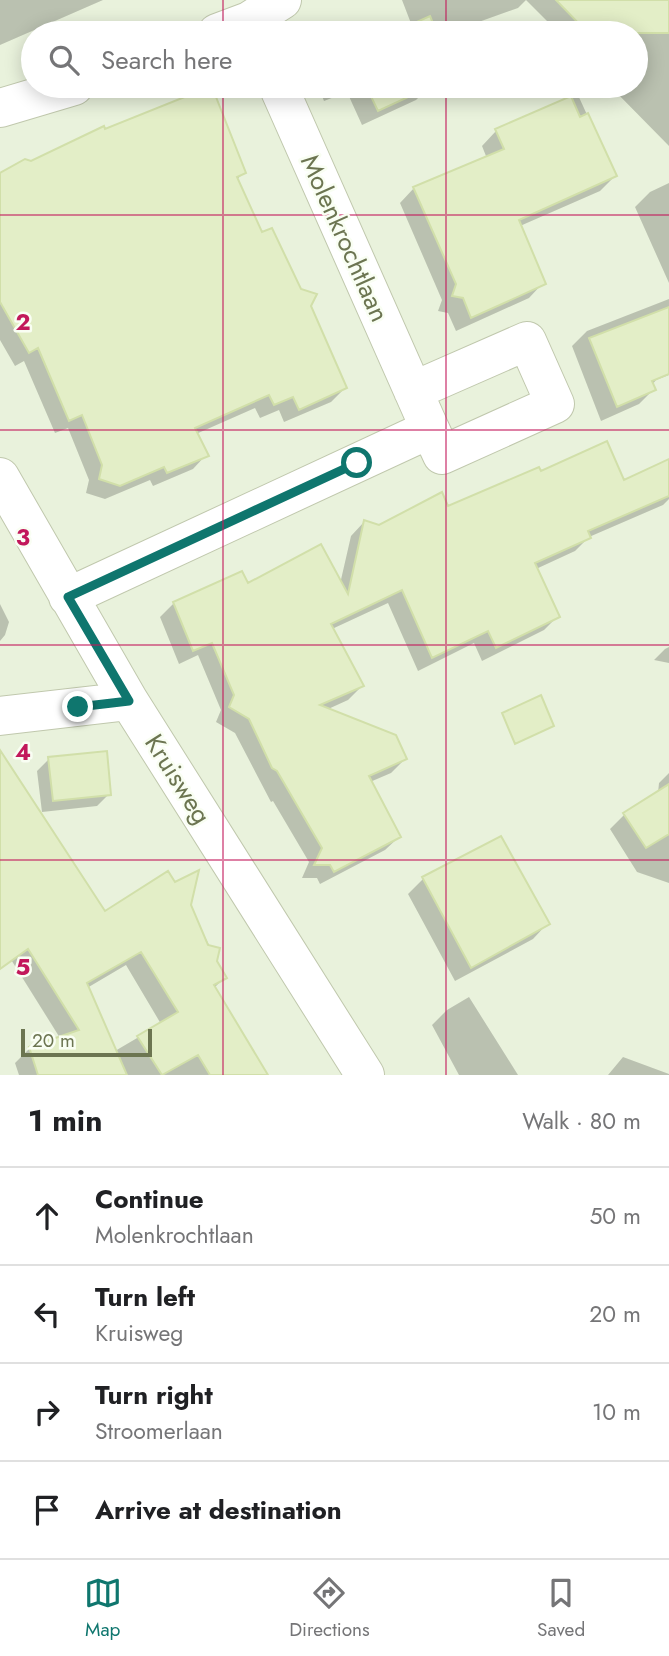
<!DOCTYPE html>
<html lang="en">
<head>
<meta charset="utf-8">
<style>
	body { margin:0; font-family:Jost,sans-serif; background:#f2f2f2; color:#202124 }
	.scale { position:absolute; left:21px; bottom:18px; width:131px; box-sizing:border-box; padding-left:7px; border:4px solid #6c7551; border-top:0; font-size:19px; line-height:24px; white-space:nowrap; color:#6c7551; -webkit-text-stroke:5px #f9fef3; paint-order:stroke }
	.stop { position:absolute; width:21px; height:21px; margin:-16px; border:5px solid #0f766e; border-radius:50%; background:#fff }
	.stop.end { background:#0f766e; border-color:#fff; box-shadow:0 2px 7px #0008 }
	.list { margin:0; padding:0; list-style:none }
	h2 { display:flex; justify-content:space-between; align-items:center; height:91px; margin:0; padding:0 28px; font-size:30px }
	h2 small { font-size:23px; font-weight:400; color:#757577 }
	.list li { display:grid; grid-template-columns:46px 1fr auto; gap:21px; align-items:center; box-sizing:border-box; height:98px; padding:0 28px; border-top:2px solid #e0e0e0 }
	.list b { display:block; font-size:26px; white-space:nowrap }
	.list p { margin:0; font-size:23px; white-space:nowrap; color:#757577 }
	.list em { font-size:23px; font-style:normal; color:#757577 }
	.icon { flex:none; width:38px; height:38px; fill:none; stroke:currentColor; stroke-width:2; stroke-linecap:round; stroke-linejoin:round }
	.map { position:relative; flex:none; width:669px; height:1075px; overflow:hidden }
	.search { position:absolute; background:#fff; box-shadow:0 4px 18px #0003; left:21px; right:21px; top:21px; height:77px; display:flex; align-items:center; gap:18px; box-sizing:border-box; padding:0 24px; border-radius:38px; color:#757577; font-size:26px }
	.sheet { height:483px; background:#fff }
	nav { display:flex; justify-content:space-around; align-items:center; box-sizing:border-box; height:98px; border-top:2px solid #e0e0e0; background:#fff; font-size:19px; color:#757577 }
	nav a { display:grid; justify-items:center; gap:4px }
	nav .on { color:#0f766e }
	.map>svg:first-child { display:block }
</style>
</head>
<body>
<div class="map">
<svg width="669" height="1075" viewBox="0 0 669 1075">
	<rect width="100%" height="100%" fill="#f4fbed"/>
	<path fill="#e9f2dc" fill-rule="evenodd" d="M0 0H669V1075H0ZM33 33H636V86H33Z"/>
	<path fill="#0003" fill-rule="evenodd" d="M0 0H103L0 45Z
		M402 0H526L518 8 448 33H396L412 26Z
		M526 0H669V146L610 86H636V33H559Z
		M318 86H430L416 100 362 125 347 92 324 101Z
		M578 95 615 176 600 191 520 226 543 283 529 298 456 331 448 313 438 311 442 300 400 203 414 188 486 156 482 146 496 131Z
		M104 132 244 173 236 180 261 235 309 306 345 388 331 402 284 422 279 410 260 418 255 408 196 434 206 455 193 469 153 486 150 480 105 499 86 493 89 480 68 428 55 433 24 361 15 366 0 340V175Z
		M669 183V283L635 207 650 192Z
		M669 299V375L656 380 652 385 654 389 639 404 601 421 572 346 587 331Z
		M540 473 623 482 669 473V499L663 505 589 537 575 551 536 569 558 616 544 630 482 661 474 643 418 671 388 603 332 629 362 686 348 700 326 710 405 759 391 773 370 782 399 837 385 850 320 884 317 878H302L309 862 273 801 271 802 235 733 216 722 221 710 198 655 179 664 160 617 174 603 247 585 340 584 351 536 364 522 379 527 448 508Z
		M0 604 9 622 5 635 0 641Z
		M669 647V663L654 660 665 649Z
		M49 759 109 794 97 806 42 812 37 771Z
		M669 773V883L637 872 610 829 624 815 658 793 659 783Z
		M0 783 104 913 189 905 225 977 214 988 266 1075H19L15 1063 30 1048 60 1038 0 942ZM126 965 161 1024 115 1051 87 988Z
		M423 879 547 924 533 939 455 981 408 894Z
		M469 997 518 1075H459L432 1025 447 1010Z
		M623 1057 669 1074V1075H608Z"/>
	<path fill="#e3eec7" stroke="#d1dfa9" stroke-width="2" d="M556 0H669V33H588Z
		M430 16 437 33H392Z
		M366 86H432L378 111Z
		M202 90 205 95 214 92 246 173 237 177 262 232 272 228 301 289 317 294 311 306 347 388 299 410 293 397 274 405 269 395 195 428 209 456 167 473 164 467 120 486 99 479 102 465 82 415 69 421 38 348 29 353 0 302V173L25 159 31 161 104 126 105 129Z
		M571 96 580 117 588 113 617 176 519 220 546 284 471 318 463 298 452 296 456 284 413 187 504 149 495 129Z
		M669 307V374L652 381 656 390 617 407 589 338Z
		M607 441 624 480 669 459V496L588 531 591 538 535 563 560 617 496 648 488 631 432 658 402 590 331 624 364 686 320 705 396 735 407 759 369 776 401 837 334 872 330 865H314L322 848 277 771 272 768 249 719 229 707 234 695 212 643 193 651 173 602 242 571 248 583 321 544 348 594 364 520 379 525 442 492 448 506 539 467 541 471Z
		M541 695 554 726 515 744 502 713Z
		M0 750 105 911 168 871 175 882 199 870 191 905 208 945 220 948 217 961 227 978 214 985 268 1075H210L198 1055 162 1075 137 1036 178 1012 141 952 87 983 127 1075H38L29 1047 79 1030 28 949 0 969Z
		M107 751 111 795 53 801 48 757Z
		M669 784V834L646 848 623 813Z
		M501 836 550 924 471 968 422 877Z"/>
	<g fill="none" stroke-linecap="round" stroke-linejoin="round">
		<g stroke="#c0c8ad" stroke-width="40">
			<path id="minor" d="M217 33 249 21 282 0
				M0 108 74 86
				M413 391 527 341 555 404 442 455 430 429
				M0 477 129 701 365 1075
				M68 597 430 429 278 86
				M0 716 129 701"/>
		</g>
		<use href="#minor" stroke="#fff" stroke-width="38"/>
	</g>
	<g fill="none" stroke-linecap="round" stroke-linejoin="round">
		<path stroke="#0f766e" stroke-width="9" d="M78 707 129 701 68 597 357 463"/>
	</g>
	<path fill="none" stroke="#c2185b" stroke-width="2" stroke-opacity="0.55" d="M223 0V33M446 0V33M223 86V1075M446 86V1075M0 215H669M0 430H669M0 645H669M0 860H669"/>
	<g text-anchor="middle" stroke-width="5" stroke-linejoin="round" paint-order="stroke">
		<g font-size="26" fill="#6c7551" stroke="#f9fef3">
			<text transform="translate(345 238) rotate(66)" y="9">Molenkrochtlaan</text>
			<text transform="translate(178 779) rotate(58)" y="9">Kruisweg</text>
		</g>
	</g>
	<g font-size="23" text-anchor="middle" font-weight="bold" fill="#c2185b" stroke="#f9fef3" stroke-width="5" stroke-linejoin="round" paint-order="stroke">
		<text x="23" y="330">2</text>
		<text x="23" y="545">3</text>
		<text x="23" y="760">4</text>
		<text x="23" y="975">5</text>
	</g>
</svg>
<div class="scale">20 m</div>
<div class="stop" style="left:357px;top:463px"></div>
<div class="stop end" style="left:78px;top:707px"></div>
<div class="search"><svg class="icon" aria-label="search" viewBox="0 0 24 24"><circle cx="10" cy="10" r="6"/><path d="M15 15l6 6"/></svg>Search here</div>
</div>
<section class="sheet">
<h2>1 min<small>Walk · 80 m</small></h2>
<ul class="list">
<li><svg class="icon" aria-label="ahead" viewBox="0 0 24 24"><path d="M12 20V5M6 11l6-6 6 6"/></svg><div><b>Continue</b><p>Molenkrochtlaan</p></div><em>50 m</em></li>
<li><svg class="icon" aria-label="left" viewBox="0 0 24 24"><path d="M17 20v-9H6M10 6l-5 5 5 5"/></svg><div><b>Turn left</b><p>Kruisweg</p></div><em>20 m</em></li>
<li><svg class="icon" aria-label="right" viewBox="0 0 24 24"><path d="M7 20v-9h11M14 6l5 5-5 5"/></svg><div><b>Turn right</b><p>Stroomerlaan</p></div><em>10 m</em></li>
<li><svg class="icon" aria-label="arrive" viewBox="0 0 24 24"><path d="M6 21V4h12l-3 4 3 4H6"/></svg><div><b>Arrive at destination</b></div></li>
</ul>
</section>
<nav>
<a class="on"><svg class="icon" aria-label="map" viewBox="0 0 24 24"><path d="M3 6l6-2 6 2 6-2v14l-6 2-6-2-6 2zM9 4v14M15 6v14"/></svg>Map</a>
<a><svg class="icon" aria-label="directions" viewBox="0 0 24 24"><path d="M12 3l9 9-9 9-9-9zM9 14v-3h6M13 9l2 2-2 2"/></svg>Directions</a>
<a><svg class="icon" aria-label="saved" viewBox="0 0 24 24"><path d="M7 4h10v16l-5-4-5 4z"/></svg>Saved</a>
</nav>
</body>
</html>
